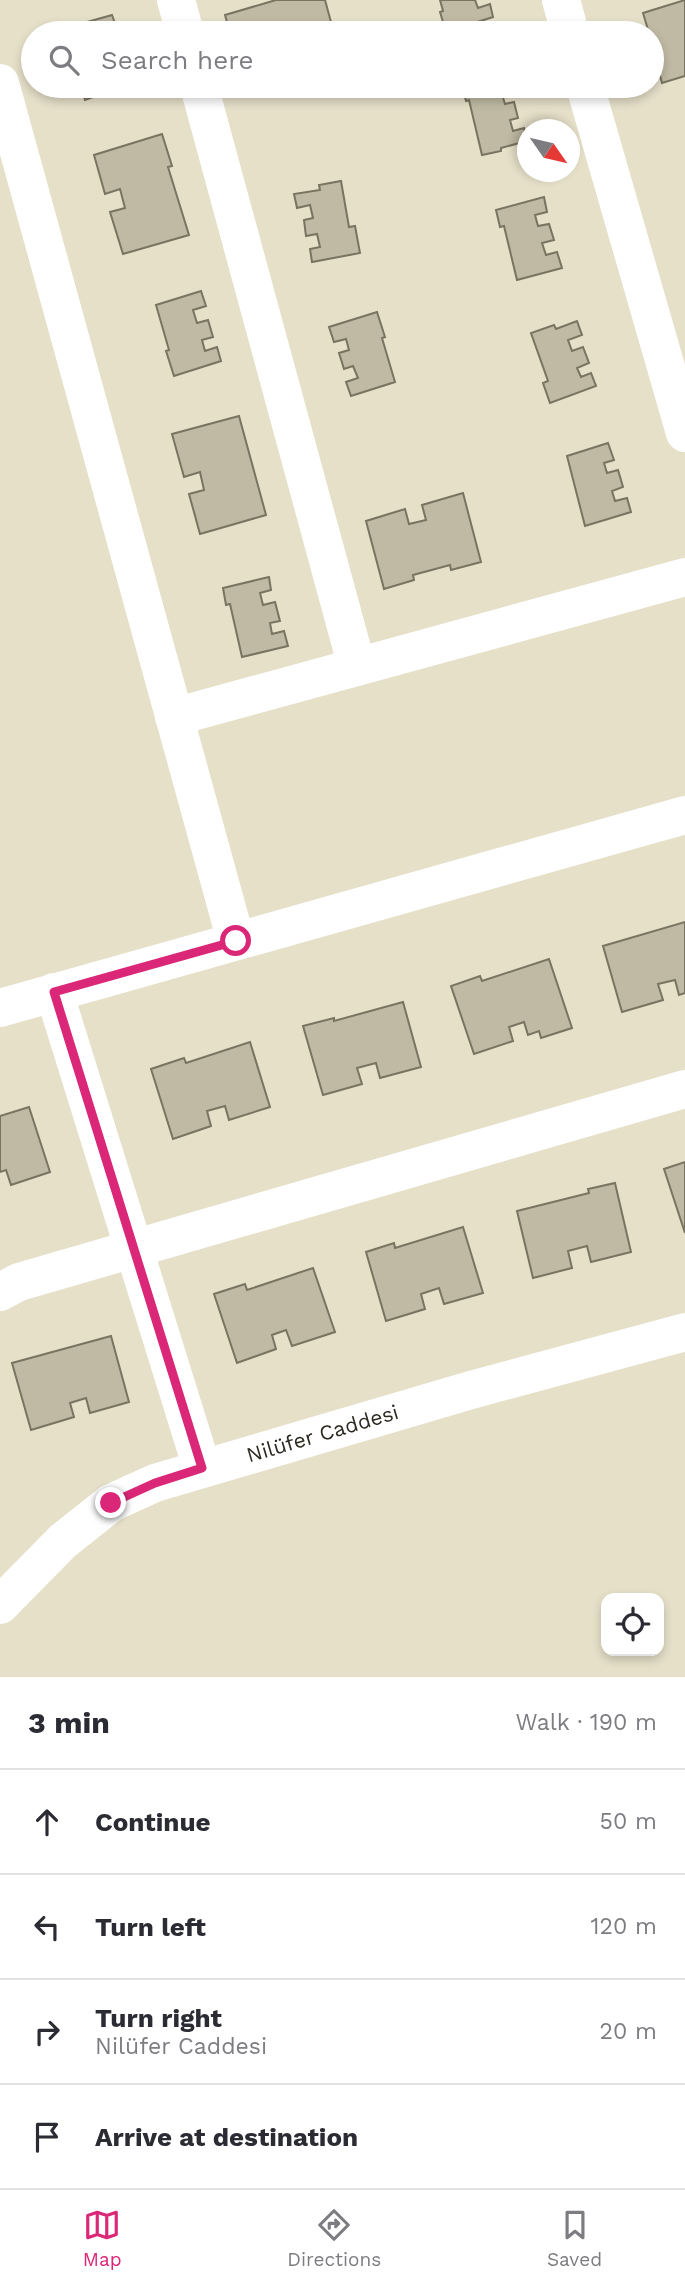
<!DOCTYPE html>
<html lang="en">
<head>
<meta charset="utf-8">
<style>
	body { margin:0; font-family:"Work Sans",sans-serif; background:#f2f2f3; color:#2b2b33 }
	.controls { position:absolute; right:21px; bottom:21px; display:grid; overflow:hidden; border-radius:14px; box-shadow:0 4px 10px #0003 }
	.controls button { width:63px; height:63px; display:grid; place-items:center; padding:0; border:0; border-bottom:2px solid #e1e1e2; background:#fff; color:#2b2b33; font:35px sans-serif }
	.compass { position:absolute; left:517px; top:119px; width:63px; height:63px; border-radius:50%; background:#fff; box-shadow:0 4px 10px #0003; rotate:124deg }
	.stop { position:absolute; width:21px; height:21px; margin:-16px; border:5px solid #db2777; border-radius:50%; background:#fff }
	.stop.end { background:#db2777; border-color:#fff; box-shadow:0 2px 7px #0008 }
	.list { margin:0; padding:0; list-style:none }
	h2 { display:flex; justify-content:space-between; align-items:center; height:91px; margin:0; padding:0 28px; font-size:30px }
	h2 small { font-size:23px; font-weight:400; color:#7c7c81 }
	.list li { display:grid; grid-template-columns:46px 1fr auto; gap:21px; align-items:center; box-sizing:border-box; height:105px; padding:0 28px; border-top:2px solid #e1e1e2 }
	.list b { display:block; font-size:26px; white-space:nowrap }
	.list p { margin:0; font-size:23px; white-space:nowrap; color:#7c7c81 }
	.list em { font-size:23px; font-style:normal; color:#7c7c81 }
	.icon { flex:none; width:38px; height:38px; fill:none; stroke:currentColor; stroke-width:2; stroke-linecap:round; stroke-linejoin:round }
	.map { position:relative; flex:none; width:685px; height:1677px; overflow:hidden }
	.search { position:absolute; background:#fff; box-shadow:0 4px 10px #0003; left:21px; right:21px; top:21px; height:77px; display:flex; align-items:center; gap:18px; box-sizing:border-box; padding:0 24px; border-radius:38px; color:#7c7c81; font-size:26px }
	.sheet { height:511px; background:#fff }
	nav { display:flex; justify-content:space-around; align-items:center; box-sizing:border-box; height:98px; border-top:2px solid #e1e1e2; background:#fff; font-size:19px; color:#7c7c81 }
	nav a { display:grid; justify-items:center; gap:4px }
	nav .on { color:#db2777 }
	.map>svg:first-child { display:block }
</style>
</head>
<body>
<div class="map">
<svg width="685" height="1677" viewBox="0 0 685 1677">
	<rect width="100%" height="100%" fill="#e6e0c9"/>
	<path fill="#c0baa4" stroke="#797460" stroke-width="2" d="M276 0H325L334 33H230L225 15Z
		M440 0H475L478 8 490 4 493 17 446 32 440 12 443 11Z
		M685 0V76L662 83 652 45V33H649L643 13Z
		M112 15 117 29 105 33H68L66 28Z
		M81 86H124L85 100Z
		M462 86H512L513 88 501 91 505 104 514 102 518 118 510 120 513 131 524 128 527 141 501 148V151L482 155 469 100 466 101Z
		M162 134 172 166 168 167 189 235 123 254 110 212 125 208 120 189 105 194 94 155Z
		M341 181 349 227 355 226 360 253 312 262 310 249 320 247 317 234 306 236 304 220 313 218 310 205 297 208 294 194 320 190 319 185Z
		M544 197 547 212 535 215 538 226 549 224 554 240 542 243 546 255 557 252 562 268 517 280 504 226 500 227 496 210Z
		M201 291 206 306 193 310 197 323 208 320 213 337 202 340 205 351 217 347 221 361 174 376 166 351 169 350 156 305Z
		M377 312 385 337 382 338 395 382 351 396 346 382 358 378 353 366 344 369 339 353 349 350 346 339 334 342 329 327Z
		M577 321 582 335 568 340 572 351 583 347 589 363 577 368 581 377 591 373 596 386 550 403 543 383 548 381 531 333 554 325 556 329Z
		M239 416 266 515 200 534 189 494 204 490 200 472 184 477 172 434Z
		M608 443 614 460 604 463 607 473 618 470 623 487 612 491 615 501 627 498 631 512 585 526 567 456Z
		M463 493 481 562 451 570 450 565 413 575 414 580 384 589 366 521 405 509 409 524 426 520 422 505Z
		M269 577 271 590 260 593 263 605 275 602 280 621 270 623 272 634 284 631 288 646 242 657 230 604 226 605 223 588Z
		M685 922V993L679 995 675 980 658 984 663 1000 622 1012 603 946Z
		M549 959 572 1028 541 1038 539 1031 528 1035 524 1022 509 1027 513 1041 474 1054 451 986 480 976 482 981Z
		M403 1002 421 1067 380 1078 376 1063 357 1068 362 1084 323 1095 303 1026 334 1018V1021Z
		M250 1042 270 1107 229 1120 225 1106 207 1111 211 1126 173 1139 151 1069 184 1058 186 1063Z
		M29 1107 50 1172 11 1185 6 1170 0 1172V1116Z
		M685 1162V1233L664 1169Z
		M615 1183 631 1252 591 1262 587 1246 568 1251 572 1268 533 1278 517 1211 589 1193 588 1189Z
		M463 1227 483 1293 444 1304 439 1288 421 1294 425 1309 386 1321 366 1252 394 1243 395 1248Z
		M313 1268 335 1332 292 1346 286 1330 272 1335 276 1349 237 1363 214 1294 245 1284 247 1290Z
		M111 1336 129 1402 90 1413 86 1398 70 1403 74 1417 31 1430 12 1363Z"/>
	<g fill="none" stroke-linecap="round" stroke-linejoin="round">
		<g stroke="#fff" stroke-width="38">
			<path d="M176 0 185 33"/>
			<path d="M561 0 570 33"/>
			<path d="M0 83 236 941"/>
			<path d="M199 86 357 667"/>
			<path d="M585 86 685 433"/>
			<path d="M174 717 685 577"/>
			<path d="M54 992 202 1468"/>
			<path d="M0 1008 685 815"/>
			<path d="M0 1292 19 1282 685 1089"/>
			<path id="s1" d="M0 1605 63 1541 111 1503 155 1483 471 1390 685 1332"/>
		</g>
	</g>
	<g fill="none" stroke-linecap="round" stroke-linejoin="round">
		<path stroke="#db2777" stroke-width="9" d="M111 1503 155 1483 202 1468 54 992 236 941"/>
	</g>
	<g text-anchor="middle" stroke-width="7" stroke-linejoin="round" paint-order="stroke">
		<g font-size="21" fill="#2b2920" stroke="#f3edd6">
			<text dy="7" stroke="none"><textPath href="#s1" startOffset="374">Nilüfer Caddesi</textPath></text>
		</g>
	</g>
</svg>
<div class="controls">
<button><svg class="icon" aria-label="locate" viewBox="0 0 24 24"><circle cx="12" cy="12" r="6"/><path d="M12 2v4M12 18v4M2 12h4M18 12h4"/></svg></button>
</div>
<svg class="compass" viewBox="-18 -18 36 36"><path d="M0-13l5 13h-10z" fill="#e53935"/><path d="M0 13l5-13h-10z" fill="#7c7c81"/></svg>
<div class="stop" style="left:236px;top:941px"></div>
<div class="stop end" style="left:111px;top:1503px"></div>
<div class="search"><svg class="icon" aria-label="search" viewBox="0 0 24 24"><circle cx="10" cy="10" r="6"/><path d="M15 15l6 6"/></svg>Search here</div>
</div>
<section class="sheet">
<h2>3 min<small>Walk · 190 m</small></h2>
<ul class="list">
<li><svg class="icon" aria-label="ahead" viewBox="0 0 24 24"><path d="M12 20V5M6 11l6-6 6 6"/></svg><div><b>Continue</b></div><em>50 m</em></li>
<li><svg class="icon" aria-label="left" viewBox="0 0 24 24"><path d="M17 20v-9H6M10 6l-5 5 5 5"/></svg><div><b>Turn left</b></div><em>120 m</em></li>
<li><svg class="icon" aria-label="right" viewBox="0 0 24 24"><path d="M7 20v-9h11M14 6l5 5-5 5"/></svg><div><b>Turn right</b><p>Nilüfer Caddesi</p></div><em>20 m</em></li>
<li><svg class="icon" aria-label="arrive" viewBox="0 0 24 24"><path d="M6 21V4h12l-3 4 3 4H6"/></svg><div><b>Arrive at destination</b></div></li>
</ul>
</section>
<nav>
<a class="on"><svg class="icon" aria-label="map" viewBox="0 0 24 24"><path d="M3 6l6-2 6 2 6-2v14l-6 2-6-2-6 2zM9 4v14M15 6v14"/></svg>Map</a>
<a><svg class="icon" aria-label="directions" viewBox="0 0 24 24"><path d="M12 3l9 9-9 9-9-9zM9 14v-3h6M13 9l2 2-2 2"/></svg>Directions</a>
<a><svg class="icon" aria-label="saved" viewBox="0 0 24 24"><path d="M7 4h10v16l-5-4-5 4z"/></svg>Saved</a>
</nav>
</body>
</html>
